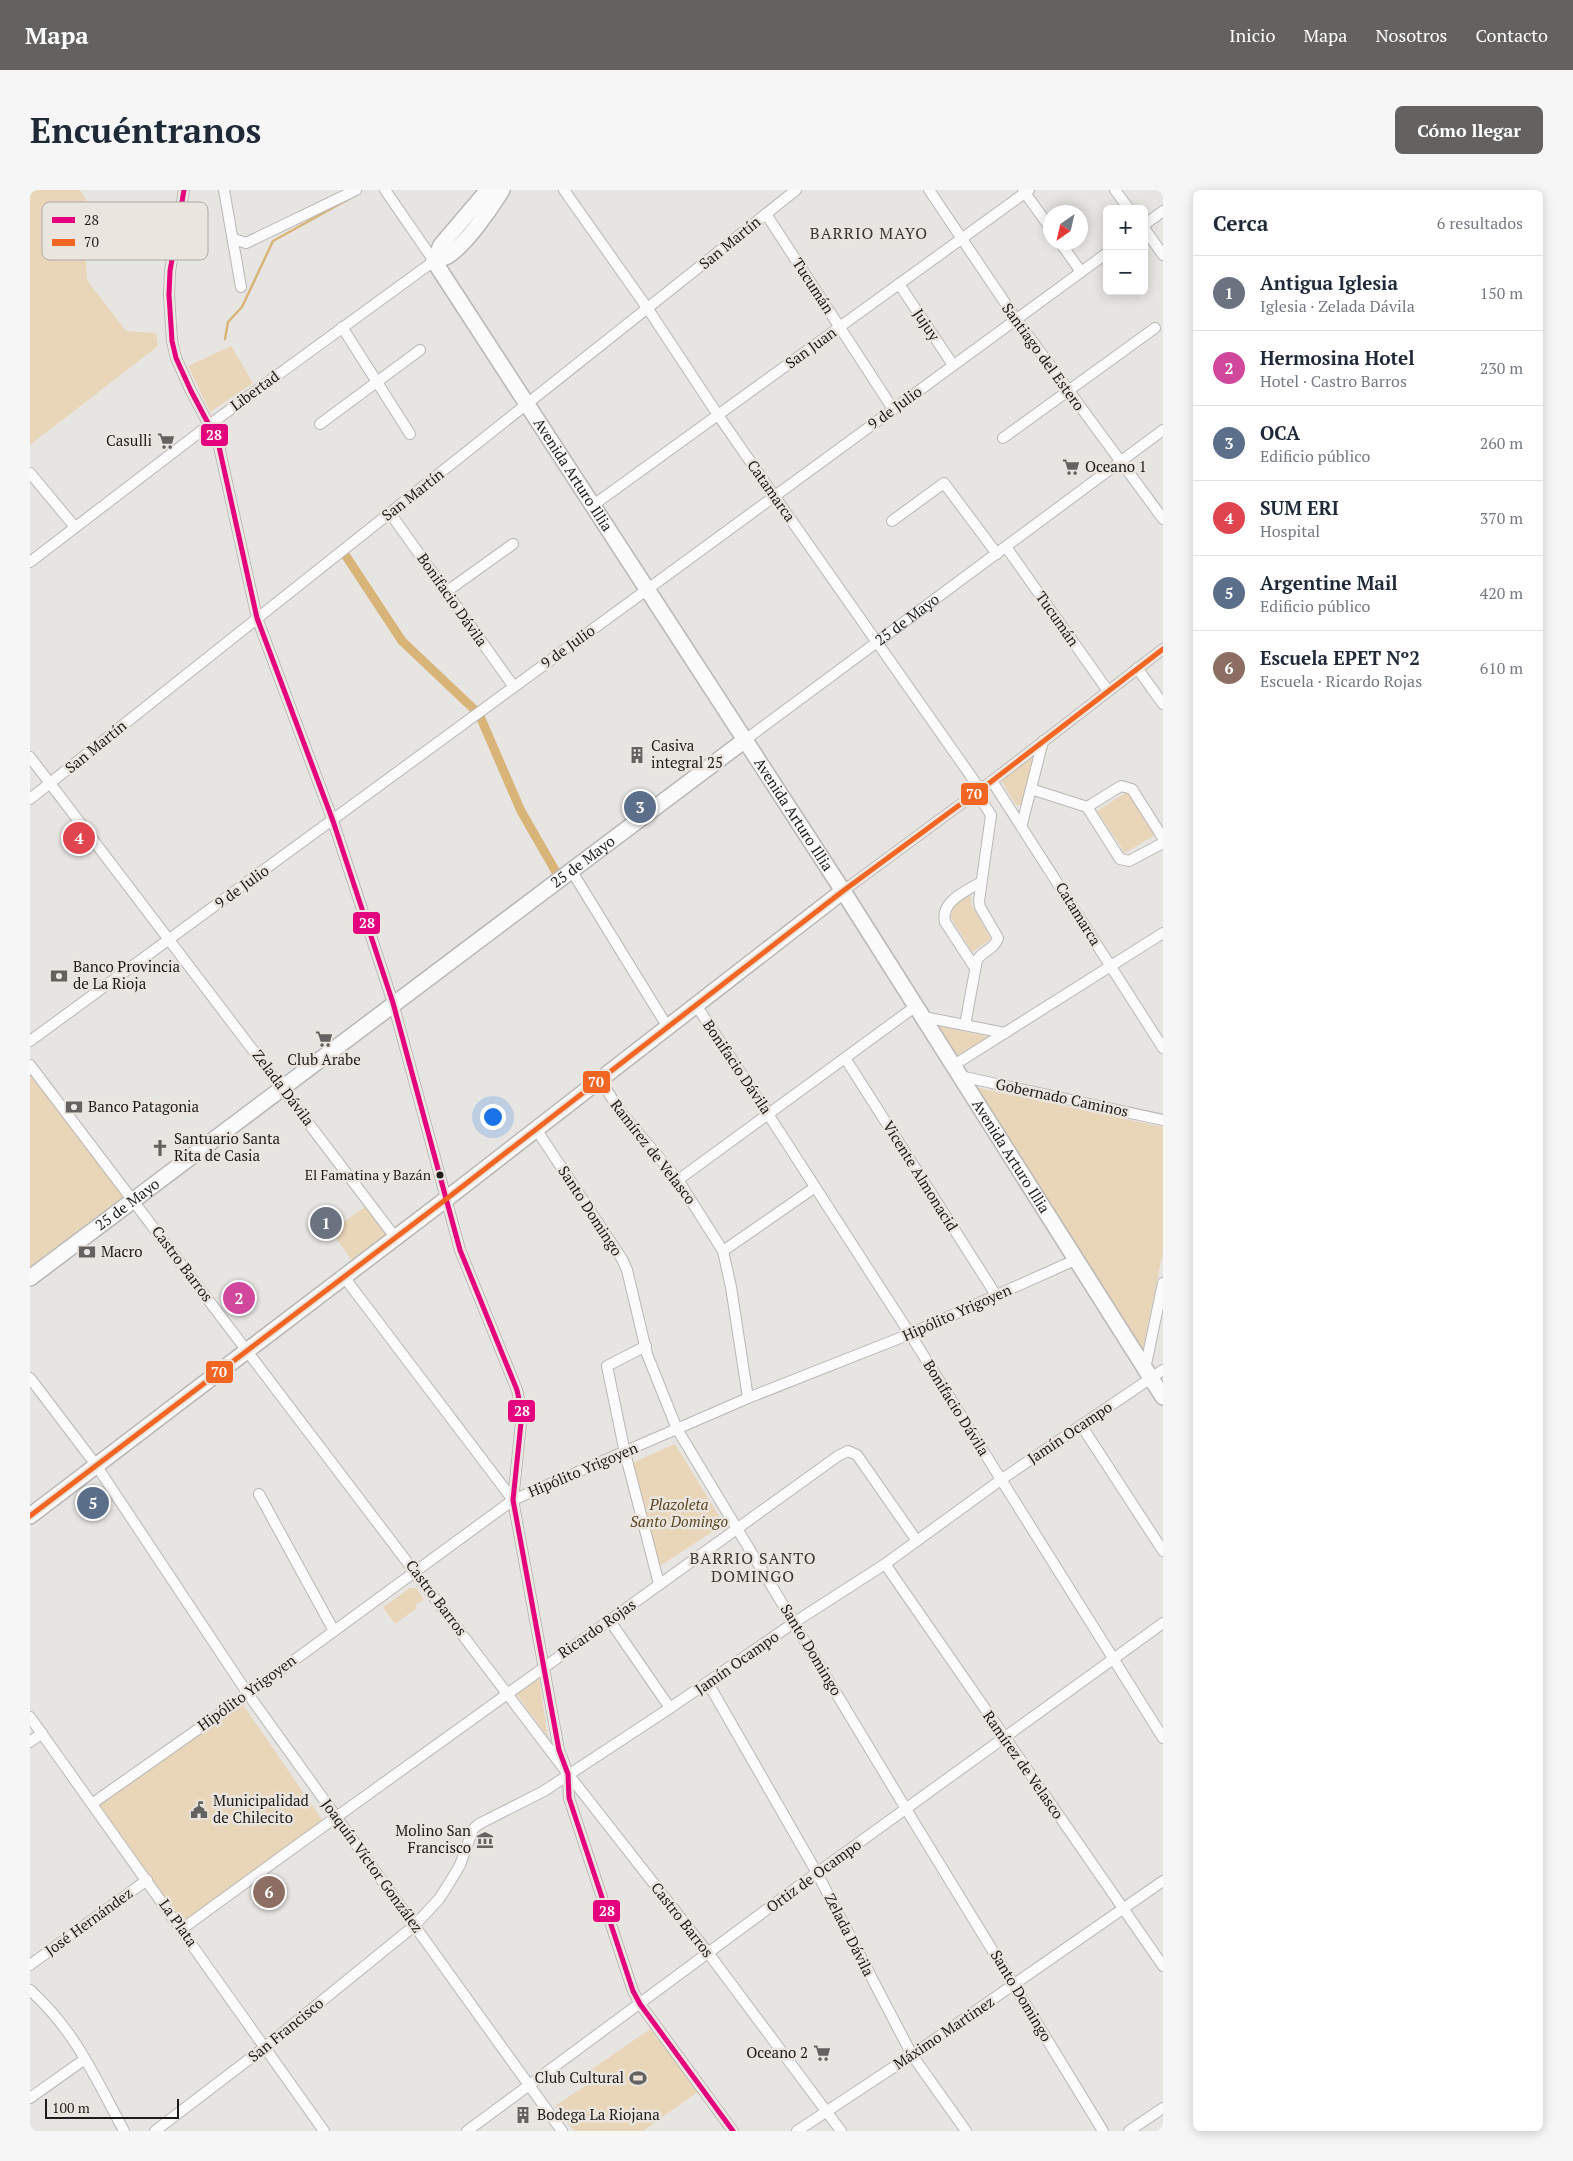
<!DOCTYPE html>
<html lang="es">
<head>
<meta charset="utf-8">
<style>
	body { margin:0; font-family:"PT Serif",serif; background:#f6f6f7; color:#1f2937 }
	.controls { position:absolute; right:15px; top:15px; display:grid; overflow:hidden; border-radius:8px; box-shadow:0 2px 12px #0003 }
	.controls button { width:45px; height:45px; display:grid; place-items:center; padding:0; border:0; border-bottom:1px solid #e0e1e3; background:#fff; color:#1f2937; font:25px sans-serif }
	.compass { position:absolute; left:1013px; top:15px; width:45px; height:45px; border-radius:50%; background:#fff; box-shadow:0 2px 12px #0003; rotate:214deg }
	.scale { position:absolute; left:15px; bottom:12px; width:134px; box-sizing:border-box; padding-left:5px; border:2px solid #1e1c1a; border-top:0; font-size:14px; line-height:18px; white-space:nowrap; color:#1e1c1a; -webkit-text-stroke:4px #eae5df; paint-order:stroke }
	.you { position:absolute; left:462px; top:926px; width:18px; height:18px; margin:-12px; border:4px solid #fff; border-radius:50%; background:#1a73e8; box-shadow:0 0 0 8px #1a73e833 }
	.badge { display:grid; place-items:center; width:32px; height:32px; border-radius:50%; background:#646260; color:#fff; font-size:16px; font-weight:700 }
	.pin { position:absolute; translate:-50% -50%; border:2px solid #fff; box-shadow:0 1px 5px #0006 }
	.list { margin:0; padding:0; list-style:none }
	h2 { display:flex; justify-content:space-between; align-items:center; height:65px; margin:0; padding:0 20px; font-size:21px }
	h2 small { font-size:16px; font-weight:400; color:#747a83 }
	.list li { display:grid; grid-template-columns:32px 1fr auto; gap:15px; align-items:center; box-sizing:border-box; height:75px; padding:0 20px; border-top:1px solid #e0e1e3 }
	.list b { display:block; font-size:19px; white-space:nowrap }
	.list p { margin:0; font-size:16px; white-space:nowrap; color:#747a83 }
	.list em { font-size:16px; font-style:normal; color:#747a83 }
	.map { position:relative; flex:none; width:1133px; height:1941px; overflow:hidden; border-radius:8px }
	header { display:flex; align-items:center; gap:30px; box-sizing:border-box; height:70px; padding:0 25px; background:#646260; color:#fff }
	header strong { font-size:24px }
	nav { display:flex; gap:28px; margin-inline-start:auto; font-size:18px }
	.intro { display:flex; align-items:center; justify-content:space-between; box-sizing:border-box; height:120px; padding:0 30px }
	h1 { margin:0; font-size:35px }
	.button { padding:12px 22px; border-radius:8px; background:#646260; color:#fff; font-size:18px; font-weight:700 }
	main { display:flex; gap:30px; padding:0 30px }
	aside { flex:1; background:#fff; border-radius:8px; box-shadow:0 2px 12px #0003 }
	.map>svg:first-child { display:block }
</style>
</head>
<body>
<header>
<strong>Mapa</strong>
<nav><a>Inicio</a><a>Mapa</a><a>Nosotros</a><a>Contacto</a></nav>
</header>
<div class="intro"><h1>Encuéntranos</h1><a class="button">Cómo llegar</a></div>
<main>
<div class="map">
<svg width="1133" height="1941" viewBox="0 0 1133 1941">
	<rect width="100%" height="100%" fill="#e7e5e2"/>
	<path fill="#e9d6b9" d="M0 0H50L80 48 56 70 57 90 96 141 126 143 128 156 0 255Z
		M201 156 223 193 180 222 158 176Z
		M1005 566 992 615H986L972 592 974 586Z
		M1097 602 1125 645 1095 663 1067 621Z
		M941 705V714L961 749 942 762 921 728C921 715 931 711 941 705Z
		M909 836 959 847 926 866Z
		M0 883 96 1008 0 1082Z
		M945 897 1133 937V1062L1113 1159Z
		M336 1016 356 1046 323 1072 301 1041Z
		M645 1254 694 1334 630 1376 602 1273Z
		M380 1398H386L394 1410 385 1415 387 1418 365 1434 353 1417Z
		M509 1487 518 1547 485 1502Z
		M211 1512 293 1631 154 1734 69 1614Z
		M620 1839 669 1901 613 1941H544L525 1916 559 1893 555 1884Z"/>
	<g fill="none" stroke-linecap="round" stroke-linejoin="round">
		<path stroke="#d9b479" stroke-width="2.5" d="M195 149 198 132 212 117 243 51 326 5"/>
		<path stroke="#d9b479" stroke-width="9" d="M312 360 372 451 449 524 491 621 530 689"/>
		<g stroke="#b9b7b5" stroke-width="12">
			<g id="street">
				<path d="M154 0 140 81 139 105 142 151 146 168 161 201 188 252 227 428 303 631 363 813 430 1060 487 1200 492 1223 483 1310 529 1560 538 1584 539 1608 603 1801 610 1814 703 1941"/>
				<path d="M194 0 211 97"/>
				<path d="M534 0 618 119 688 225 745 307 950 599"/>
				<path d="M899 0 986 129 1133 329"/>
				<path d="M993 0 1021 39"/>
				<path d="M1085 0 1099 19"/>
				<path d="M736 24 863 219"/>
				<path d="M1114 35 1133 21"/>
				<path d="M1114 38 1133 65"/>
				<path d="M204 49 216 53 326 0"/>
				<path d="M1030 52 1051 82"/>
				<path d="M869 94 923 175"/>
				<path d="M312 137 380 244"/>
				<path d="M290 234 390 160"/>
				<path d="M973 248 1125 138"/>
				<path d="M0 283 45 337"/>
				<path d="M562 316 999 0"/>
				<path d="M360 323 484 497"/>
				<path d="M862 331 914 293 967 364"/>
				<path d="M976 357 1078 501"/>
				<path d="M0 372 179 235 404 71 355 0"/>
				<path d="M416 402 483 354"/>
				<path d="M1107 478 1133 514"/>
				<path id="s1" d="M715 550 1133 240"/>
				<path d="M0 567 365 1047"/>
				<path d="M962 591 1133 858"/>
				<path d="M1001 599 1057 617 1090 669 1099 671 1133 653"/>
				<path d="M0 609 766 0"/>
				<path d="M1057 617 1091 596 1102 599 1133 648"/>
				<path d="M992 634 1013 551"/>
				<path d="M541 680 637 836"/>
				<path d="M813 701 962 591 1133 459"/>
				<path d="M945 778 915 732C910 711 937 701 951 692"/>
				<path d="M666 815 738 924 880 1144 1133 1548"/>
				<path d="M894 827 975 843"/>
				<path d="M935 835 947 770C952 761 965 759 968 748L950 717 949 711 961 625 946 602"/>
				<path d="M0 851 1077 63"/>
				<path d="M815 868 966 1105"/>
				<path d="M0 875 538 1584 679 1764 811 1941"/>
				<path d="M924 875 1133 743"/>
				<path d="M930 886 1133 930"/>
				<path d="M570 889 589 920 648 990 693 1061 701 1097 718 1208"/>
				<path d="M506 939 592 1069 597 1080 617 1164 647 1239 876 1619 1073 1941"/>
				<path d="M648 990 886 816"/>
				<path d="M693 1061 784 998"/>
				<path d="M314 1087 483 1310"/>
				<path d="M616 1156 577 1176 595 1263 629 1394"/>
				<path d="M1115 1179 1133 1093"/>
				<path d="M0 1188 66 1275 218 1504 532 1941"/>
				<path d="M1051 1235 1133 1361"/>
				<path d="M229 1304 304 1441"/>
				<path d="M855 1374 1133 1776"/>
				<path d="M580 1431 640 1518"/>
				<path d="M678 1493 787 1683 882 1865 936 1941"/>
				<path d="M0 1527 294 1941"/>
				<path d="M0 1552 12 1543"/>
				<path d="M63 1613 218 1504 483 1310 718 1208 880 1144 1045 1070"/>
				<path d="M152 1739C370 1580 589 1422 808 1266L818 1261 827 1265 887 1351"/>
				<path d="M0 1775 117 1690"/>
				<path d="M0 1800C46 1842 65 1887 94 1941"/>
				<path d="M0 1908 55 1869"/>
				<path d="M125 1941 235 1857 384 1736 409 1709 420 1692 430 1675 443 1639 449 1634 514 1601 640 1518 765 1432 855 1374 972 1289 1133 1180"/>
				<path d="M437 1941 755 1706 1133 1433"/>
				<path d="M767 1941 882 1865 1133 1691"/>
				<path d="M1099 1941 1133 1918"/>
			</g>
		</g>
		<g stroke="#b9b7b5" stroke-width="18">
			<g id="secondary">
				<path id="s2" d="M404 71 813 701 1133 1207"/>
				<path d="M404 71C409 69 415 68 419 65 437 53 461 18 472 0"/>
				<path d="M404 71 411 55 458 0"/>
				<path id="s3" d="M0 1088 715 550"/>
				<path d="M0 1326 415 1010 813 701"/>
			</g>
		</g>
		<use href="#street" stroke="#fbfbfb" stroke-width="10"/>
		<use href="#secondary" stroke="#fbfbfb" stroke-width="15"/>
		<g stroke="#eae5df" stroke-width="9">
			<path id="bus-1" d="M154 0 140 81 139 105 142 151 146 168 161 201 188 252 227 428 303 631 363 813 430 1060 487 1200 492 1223 483 1310 529 1560 538 1584 539 1608 603 1801 610 1814 703 1941"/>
		</g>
		<g stroke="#eae5df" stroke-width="9">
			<path id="bus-2" d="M0 1326 415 1010 813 701 962 591 1133 459"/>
		</g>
		<use href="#bus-1" stroke="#e5007d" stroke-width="5"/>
		<use href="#bus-2" stroke="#f26522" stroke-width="5"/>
	</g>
	<defs>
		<g id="supermarket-bare" transform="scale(1.35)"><path d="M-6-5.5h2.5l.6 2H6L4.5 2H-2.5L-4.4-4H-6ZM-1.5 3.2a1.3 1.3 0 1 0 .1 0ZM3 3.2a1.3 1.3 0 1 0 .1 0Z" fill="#646260" stroke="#eae5df" stroke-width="2.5" paint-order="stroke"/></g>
		<g id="building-bare" transform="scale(1.35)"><path d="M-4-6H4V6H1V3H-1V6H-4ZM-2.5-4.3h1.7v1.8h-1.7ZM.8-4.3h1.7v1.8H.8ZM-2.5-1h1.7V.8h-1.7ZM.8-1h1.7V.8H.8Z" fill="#646260" stroke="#eae5df" stroke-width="2.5" paint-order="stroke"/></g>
		<g id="bank-bare" transform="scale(1.35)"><path d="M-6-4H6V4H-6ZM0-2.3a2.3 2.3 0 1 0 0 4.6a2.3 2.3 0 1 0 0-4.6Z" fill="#646260" stroke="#eae5df" stroke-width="2.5" paint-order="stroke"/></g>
		<g id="church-bare" transform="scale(1.35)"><path d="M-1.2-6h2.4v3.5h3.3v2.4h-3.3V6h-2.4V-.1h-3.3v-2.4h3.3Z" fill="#646260" stroke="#eae5df" stroke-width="2.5" paint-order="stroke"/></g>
		<g id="civic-bare" transform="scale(1.35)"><path d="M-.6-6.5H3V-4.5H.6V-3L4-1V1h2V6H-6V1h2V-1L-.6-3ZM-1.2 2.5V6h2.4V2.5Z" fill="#646260" stroke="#eae5df" stroke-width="2.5" paint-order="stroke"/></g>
		<g id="museum-bare" transform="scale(1.35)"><path d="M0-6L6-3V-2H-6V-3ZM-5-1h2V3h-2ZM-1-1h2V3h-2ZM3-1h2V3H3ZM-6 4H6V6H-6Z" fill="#646260" stroke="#eae5df" stroke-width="2.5" paint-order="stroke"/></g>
		<g id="stadium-bare" transform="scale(1.35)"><path d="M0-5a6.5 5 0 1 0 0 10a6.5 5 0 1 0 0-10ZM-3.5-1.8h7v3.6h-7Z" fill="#646260" stroke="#eae5df" stroke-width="2.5" paint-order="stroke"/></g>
	</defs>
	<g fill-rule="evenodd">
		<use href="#supermarket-bare" x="136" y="251"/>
		<use href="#supermarket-bare" x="1041" y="277"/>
		<use href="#building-bare" x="607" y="565"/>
		<use href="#bank-bare" x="29" y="786"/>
		<use href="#supermarket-bare" x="294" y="849"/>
		<use href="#bank-bare" x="44" y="917"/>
		<use href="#church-bare" x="130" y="958"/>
		<use href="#bank-bare" x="57" y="1062"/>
		<use href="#civic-bare" x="169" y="1620"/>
		<use href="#museum-bare" x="455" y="1650"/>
		<use href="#supermarket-bare" x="792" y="1863"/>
		<use href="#stadium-bare" x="608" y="1888"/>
		<use href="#building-bare" x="493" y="1925"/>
	</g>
	<circle fill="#1e1c1a" stroke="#eae5df" stroke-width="2" cx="410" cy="985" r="4.5"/>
	<g text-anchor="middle" stroke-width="5" stroke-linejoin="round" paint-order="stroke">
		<g font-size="14" fill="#1e1c1a" stroke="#eae5df" text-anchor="end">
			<text x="401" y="990">El Famatina y Bazán</text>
		</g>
		<g font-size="15" fill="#1e1c1a" stroke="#eae5df">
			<text transform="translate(700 53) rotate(-39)" y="5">San Martín</text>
			<text transform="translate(783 96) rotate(57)" y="5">Tucumán</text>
			<text transform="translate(896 135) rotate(56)" y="5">Jujuy</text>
			<text transform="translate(781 158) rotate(-36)" y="5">San Juan</text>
			<text transform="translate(1013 167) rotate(54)" y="5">Santiago del Estero</text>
			<text transform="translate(225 201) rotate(-36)" y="5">Libertad</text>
			<text transform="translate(865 218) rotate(-36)" y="5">9 de Julio</text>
			<text dy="5" stroke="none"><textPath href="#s2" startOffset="255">Avenida Arturo Illia</textPath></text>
			<text transform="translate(741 301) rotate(55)" y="5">Catamarca</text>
			<text transform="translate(383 305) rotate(-38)" y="5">San Martín</text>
			<text transform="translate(422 410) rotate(55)" y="5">Bonifacio Dávila</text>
			<text transform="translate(1027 429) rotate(55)" y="5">Tucumán</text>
			<text dy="5" stroke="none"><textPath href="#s1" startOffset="202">25 de Mayo</textPath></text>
			<text transform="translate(538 457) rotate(-36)" y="5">9 de Julio</text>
			<text transform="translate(66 557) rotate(-39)" y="5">San Martín</text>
			<text dy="5" stroke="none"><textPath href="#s2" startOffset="660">Avenida Arturo Illia</textPath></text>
			<text dy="5" stroke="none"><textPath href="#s3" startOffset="692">25 de Mayo</textPath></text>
			<text transform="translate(212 697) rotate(-36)" y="5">9 de Julio</text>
			<text transform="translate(1048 724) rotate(58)" y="5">Catamarca</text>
			<text transform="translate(707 877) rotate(56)" y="5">Bonifacio Dávila</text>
			<text transform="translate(253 898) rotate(53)" y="5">Zelada Dávila</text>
			<text transform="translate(1032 908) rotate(12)" y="5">Gobernado Caminos</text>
			<text transform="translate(623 962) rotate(52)" y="5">Ramírez de Velasco</text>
			<text dy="5" stroke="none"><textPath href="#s2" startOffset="1065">Avenida Arturo Illia</textPath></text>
			<text transform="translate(890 986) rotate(58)" y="5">Vicente Almonacid</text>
			<text dy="5" stroke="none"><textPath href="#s3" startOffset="122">25 de Mayo</textPath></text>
			<text transform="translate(560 1021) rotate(57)" y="5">Santo Domingo</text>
			<text transform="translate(152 1074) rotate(53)" y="5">Castro Barros</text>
			<text transform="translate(927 1123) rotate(-24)" y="5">Hipólito Yrigoyen</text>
			<text transform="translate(926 1218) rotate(58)" y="5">Bonifacio Dávila</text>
			<text transform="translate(1040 1243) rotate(-34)" y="5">Jamín Ocampo</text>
			<text transform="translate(553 1280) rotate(-23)" y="5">Hipólito Yrigoyen</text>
			<text transform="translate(406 1408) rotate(53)" y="5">Castro Barros</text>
			<text transform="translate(567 1439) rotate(-35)" y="5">Ricardo Rojas</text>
			<text transform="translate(781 1460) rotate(59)" y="5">Santo Domingo</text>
			<text transform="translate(707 1473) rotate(-35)" y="5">Jamín Ocampo</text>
			<text transform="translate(217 1503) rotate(-36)" y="5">Hipólito Yrigoyen</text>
			<text transform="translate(993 1575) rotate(55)" y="5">Ramírez de Velasco</text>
			<text transform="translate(342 1676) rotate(54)" y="5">Joaquín Víctor González</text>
			<text transform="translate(784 1686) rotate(-36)" y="5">Ortiz de Ocampo</text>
			<text transform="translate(652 1730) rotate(52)" y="5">Castro Barros</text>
			<text transform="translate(59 1732) rotate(-36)" y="5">José Hernández</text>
			<text transform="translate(148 1733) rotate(55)" y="5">La Plata</text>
			<text transform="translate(819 1745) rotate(63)" y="5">Zelada Dávila</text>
			<text transform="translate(991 1806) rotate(59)" y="5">Santo Domingo</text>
			<text transform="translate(256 1840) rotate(-39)" y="5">San Francisco</text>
			<text transform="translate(914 1843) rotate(-34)" y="5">Máximo Martinez</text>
		</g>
		<g font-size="15" fill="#1e1c1a" stroke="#eae5df" text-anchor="start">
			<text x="122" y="256" text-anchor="end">Casulli</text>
			<text x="1055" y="282">Oceano 1</text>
			<text x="621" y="561">Casiva<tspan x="621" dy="17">integral 25</tspan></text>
			<text x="43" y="782">Banco Provincia<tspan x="43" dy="17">de La Rioja</tspan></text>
			<text x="294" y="875" text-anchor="middle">Club Arabe</text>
			<text x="58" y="922">Banco Patagonia</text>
			<text x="144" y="954">Santuario Santa<tspan x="144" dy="17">Rita de Casia</tspan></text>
			<text x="71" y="1067">Macro</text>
			<text x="183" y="1616">Municipalidad<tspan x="183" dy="17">de Chilecito</tspan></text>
			<text x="441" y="1646" text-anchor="end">Molino San<tspan x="441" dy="17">Francisco</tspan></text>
			<text x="778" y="1868" text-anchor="end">Oceano 2</text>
			<text x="594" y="1893" text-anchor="end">Club Cultural</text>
			<text x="507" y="1930">Bodega La Riojana</text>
		</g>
		<g font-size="15" font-style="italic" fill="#5d4724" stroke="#eae5df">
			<text x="649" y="1320">Plazoleta<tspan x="649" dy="17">Santo Domingo</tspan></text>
		</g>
		<g font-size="16" letter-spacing="1" fill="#393530" stroke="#eae5df">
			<text x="839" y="49">BARRIO MAYO</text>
			<text x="723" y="1374">BARRIO SANTO<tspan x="723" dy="18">DOMINGO</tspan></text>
		</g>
	</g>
	<rect x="12" y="12" width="166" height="58" rx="8" fill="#eae5df" stroke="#ada9a4" stroke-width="1"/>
	<rect x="22" y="27" width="23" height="6" fill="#e5007d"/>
	<rect x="22" y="49" width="23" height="7" fill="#f26522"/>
	<g font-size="14" fill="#1e1c1a">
		<text x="54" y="35">28</text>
		<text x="54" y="57">70</text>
	</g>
	<g stroke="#eae5df" stroke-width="2">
		<rect x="170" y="233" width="29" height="24" rx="5" fill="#e5007d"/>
		<rect x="930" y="592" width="29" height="24" rx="5" fill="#f26522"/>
		<rect x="322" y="721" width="29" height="24" rx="5" fill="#e5007d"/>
		<rect x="552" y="880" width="29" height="24" rx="5" fill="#f26522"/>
		<rect x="175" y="1170" width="29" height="24" rx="5" fill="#f26522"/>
		<rect x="477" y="1209" width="29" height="24" rx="5" fill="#e5007d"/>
		<rect x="562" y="1709" width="29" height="24" rx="5" fill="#e5007d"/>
	</g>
	<g font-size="14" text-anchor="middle" font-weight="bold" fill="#fff">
		<text x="184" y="250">28</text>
		<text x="944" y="609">70</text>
		<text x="337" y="738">28</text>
		<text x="566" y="897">70</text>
		<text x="189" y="1187">70</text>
		<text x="492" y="1226">28</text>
		<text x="577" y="1726">28</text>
	</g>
</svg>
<div class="controls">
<button>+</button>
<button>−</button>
</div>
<svg class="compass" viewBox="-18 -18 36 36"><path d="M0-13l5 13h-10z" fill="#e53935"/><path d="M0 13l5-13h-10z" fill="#747a83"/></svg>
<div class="scale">100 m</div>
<div class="you"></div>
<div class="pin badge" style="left:296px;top:1033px;background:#6b7280">1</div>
<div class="pin badge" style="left:209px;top:1108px;background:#d1479c">2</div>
<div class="pin badge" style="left:610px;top:617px;background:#5c6f8a">3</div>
<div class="pin badge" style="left:49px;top:648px;background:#e0444e">4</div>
<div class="pin badge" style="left:63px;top:1313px;background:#5c6f8a">5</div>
<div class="pin badge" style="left:239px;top:1702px;background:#8d6e63">6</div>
</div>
<aside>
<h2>Cerca<small>6 resultados</small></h2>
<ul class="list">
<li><span class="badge" style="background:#6b7280">1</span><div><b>Antigua Iglesia</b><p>Iglesia · Zelada Dávila</p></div><em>150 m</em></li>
<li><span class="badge" style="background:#d1479c">2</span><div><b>Hermosina Hotel</b><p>Hotel · Castro Barros</p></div><em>230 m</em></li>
<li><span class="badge" style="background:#5c6f8a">3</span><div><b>OCA</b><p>Edificio público</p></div><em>260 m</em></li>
<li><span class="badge" style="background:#e0444e">4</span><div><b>SUM ERI</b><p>Hospital</p></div><em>370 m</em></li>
<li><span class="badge" style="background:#5c6f8a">5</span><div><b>Argentine Mail</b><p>Edificio público</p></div><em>420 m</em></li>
<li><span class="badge" style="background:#8d6e63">6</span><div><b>Escuela EPET Nº2</b><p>Escuela · Ricardo Rojas</p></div><em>610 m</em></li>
</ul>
</aside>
</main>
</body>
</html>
